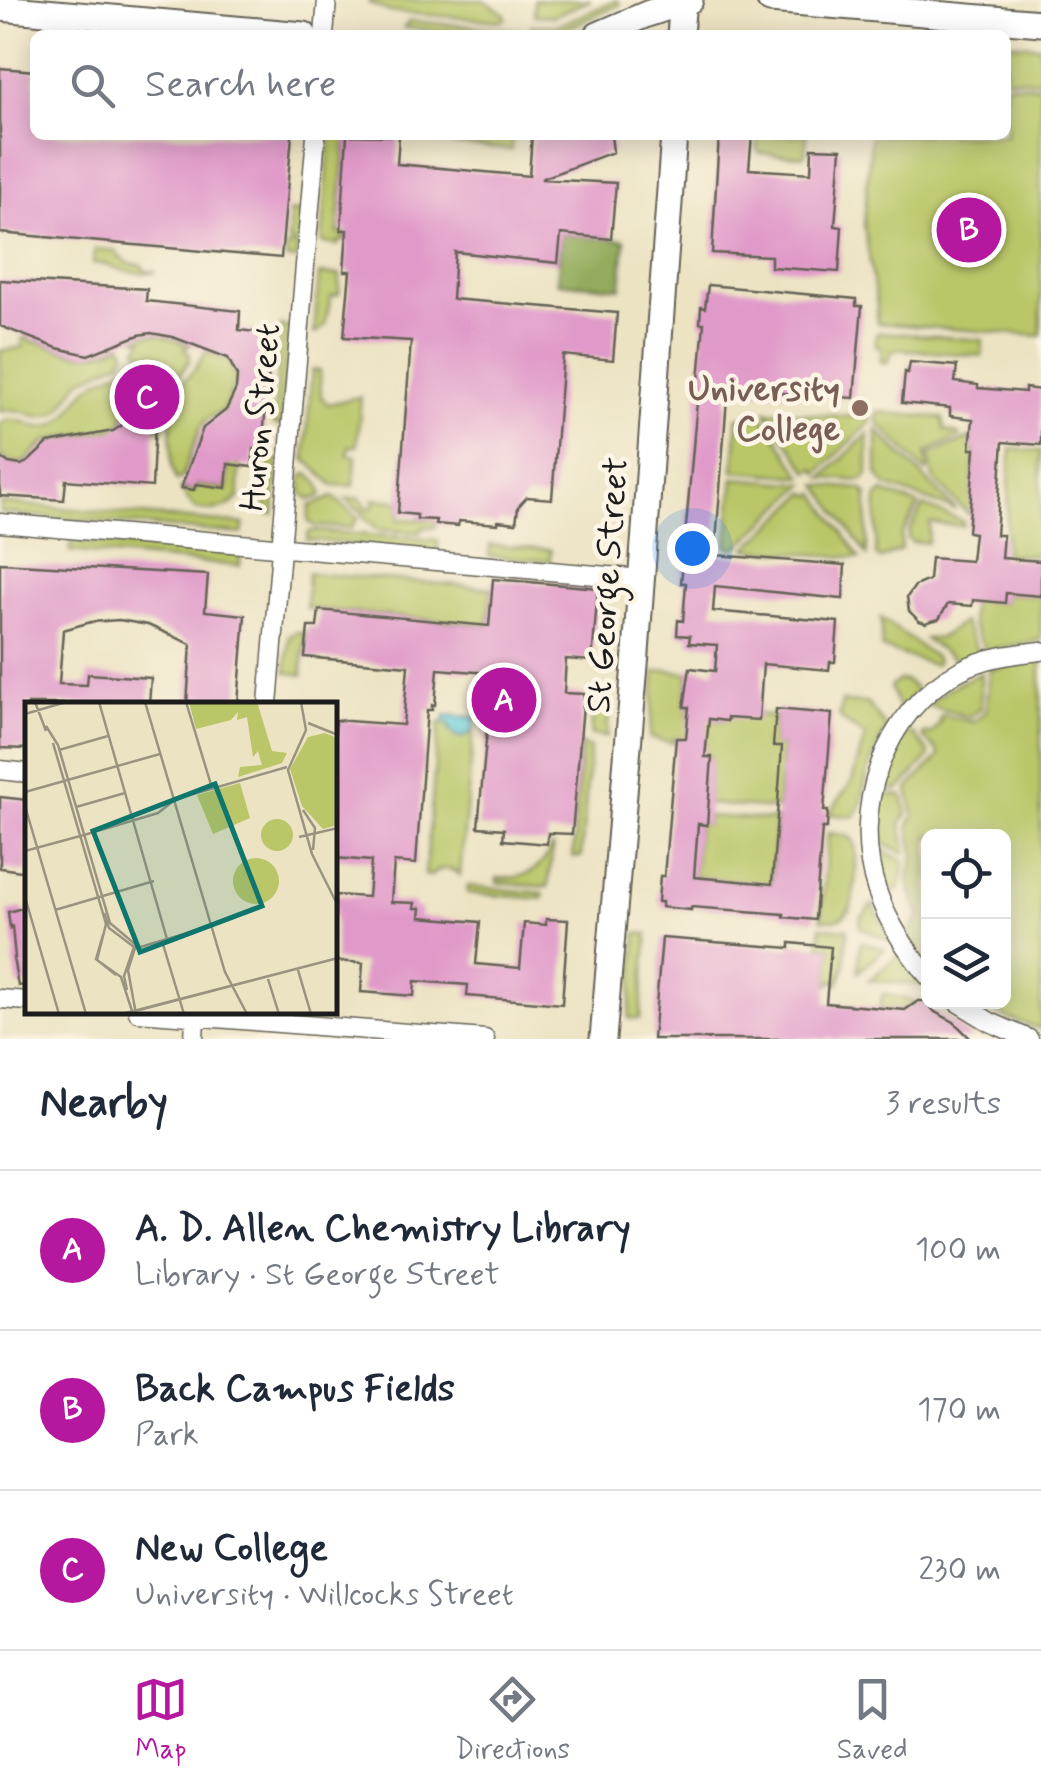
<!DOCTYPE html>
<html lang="en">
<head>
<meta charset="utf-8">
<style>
	body { margin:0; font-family:Mynerve,sans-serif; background:#f2f2f3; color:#1f2937 }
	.controls { position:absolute; right:30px; bottom:30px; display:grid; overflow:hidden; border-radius:15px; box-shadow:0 5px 25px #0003 }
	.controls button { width:90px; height:90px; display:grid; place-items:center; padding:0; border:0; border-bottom:2px solid #e0e1e3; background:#fff; color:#1f2937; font:50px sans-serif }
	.you { position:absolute; left:692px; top:548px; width:35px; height:35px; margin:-25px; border:8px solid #fff; border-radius:50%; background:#1a73e8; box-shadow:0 0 0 15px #1a73e833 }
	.badge { display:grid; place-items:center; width:65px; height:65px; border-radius:50%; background:#b5179e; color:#fff; font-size:32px; font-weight:700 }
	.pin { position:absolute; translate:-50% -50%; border:5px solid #fff; box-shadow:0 2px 10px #0006 }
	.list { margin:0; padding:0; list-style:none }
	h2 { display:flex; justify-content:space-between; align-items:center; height:130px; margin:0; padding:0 40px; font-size:42px }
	h2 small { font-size:32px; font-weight:400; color:#747a83 }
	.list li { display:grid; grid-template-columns:65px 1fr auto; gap:30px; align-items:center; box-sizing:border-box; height:160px; padding:0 40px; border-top:2px solid #e0e1e3 }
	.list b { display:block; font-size:38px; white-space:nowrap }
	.list p { margin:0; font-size:32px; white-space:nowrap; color:#747a83 }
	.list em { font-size:32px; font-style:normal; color:#747a83 }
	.icon { flex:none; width:55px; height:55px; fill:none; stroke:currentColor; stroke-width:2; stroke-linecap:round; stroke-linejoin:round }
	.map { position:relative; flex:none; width:1041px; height:1039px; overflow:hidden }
	.search { position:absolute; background:#fff; box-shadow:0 5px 25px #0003; left:30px; right:30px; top:30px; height:110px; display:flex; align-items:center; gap:25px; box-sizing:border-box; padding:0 35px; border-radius:15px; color:#747a83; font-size:38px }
	.sheet { height:610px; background:#fff }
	nav { display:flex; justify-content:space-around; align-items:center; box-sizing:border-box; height:140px; border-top:2px solid #e0e1e3; background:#fff; font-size:28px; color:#747a83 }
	nav a { display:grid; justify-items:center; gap:5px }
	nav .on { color:#b5179e }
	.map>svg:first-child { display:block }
</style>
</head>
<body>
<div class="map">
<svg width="1041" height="1039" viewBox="0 0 1041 1039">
	<rect width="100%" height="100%" fill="#fcf5e5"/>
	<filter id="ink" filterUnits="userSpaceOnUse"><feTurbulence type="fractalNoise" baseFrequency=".01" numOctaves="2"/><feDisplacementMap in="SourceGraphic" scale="20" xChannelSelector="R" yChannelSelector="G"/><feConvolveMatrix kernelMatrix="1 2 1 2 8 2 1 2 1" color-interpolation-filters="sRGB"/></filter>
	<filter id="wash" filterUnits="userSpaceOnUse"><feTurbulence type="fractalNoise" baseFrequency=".0048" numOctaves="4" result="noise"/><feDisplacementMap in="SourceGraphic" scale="40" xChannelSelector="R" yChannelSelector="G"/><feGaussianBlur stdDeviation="2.25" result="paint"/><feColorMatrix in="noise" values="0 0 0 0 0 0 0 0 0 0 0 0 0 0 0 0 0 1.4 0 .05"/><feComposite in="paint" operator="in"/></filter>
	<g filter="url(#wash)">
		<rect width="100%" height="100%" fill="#ece3c3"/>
		<path fill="#bac668" stroke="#6b7142" stroke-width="2.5" d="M370 0H484L505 14 506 18 502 21 390 12 369 3Z
			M534 0H591L553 16 534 15Z
			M617 0 620 5 552 35H487L404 28 409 21 530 31 531 25 556 26Z
			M1006 43 1041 46V81L1006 78Z
			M1006 83 1041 86V336L877 323V306L864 225 871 135H1006Z
			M330 135H346L338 233 345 234 344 241H339L338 245 322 243Z
			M438 135H513L511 150 437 143Z
			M758 135H807L805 154 802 156 760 153 757 150Z
			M290 211 300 212 296 260 286 259 287 246H292V242L288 241Z
			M95 249 117 251 118 258H123L127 263 141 265 146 271 156 272C145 275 118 271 109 265L93 263Z
			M319 274 340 275 339 294 331 297 325 325 317 333H314Z
			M281 326 289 327 281 426 273 425Z
			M881 332 983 340 982 356 899 349 891 352 887 363 881 362V347L876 346V334Z
			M146 335H160L190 345 184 348 190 355 189 362 176 379 165 381 151 369 138 348 143 340 137 338Z
			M28 338 30 342C39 341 44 344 53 347 82 358 94 357 122 344L126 351 121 361 81 380 59 411C31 426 28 404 0 412V351L23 347 22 339Z
			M206 351 227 360 232 367 236 380 224 409 206 420 200 428 182 478 176 480 172 466 171 395 196 368Z
			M128 367 141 372 158 386 162 418 160 419V422L163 423V429H156L157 400 133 397 120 424 112 429 46 441 26 461 20 463 10 462 0 456V422C25 413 32 434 54 425 69 418 75 401 86 390 97 379 114 373 128 367Z
			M312 370 320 371 321 396 327 404C337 403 354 397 361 397L357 446H349L348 455 356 456 354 486 333 485 305 459Z
			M766 411 870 418V423L818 473 814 468 809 472Z
			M877 412 943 418 945 430 959 435V437L926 453 928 471 926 472 877 422Z
			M738 417 764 418 803 477 734 471Z
			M877 430 956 510 886 486 877 474Z
			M868 434V475L862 481 822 478Z
			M967 439H971V448L975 449 970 514 967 513 933 479 929 455Z
			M230 449 239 450V498C225 510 212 514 194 508L180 489 194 491 197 485 227 489Z
			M1011 449 1041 451V556L1005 554Z
			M270 458 278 459 274 514H265Z
			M308 474C317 481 323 484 321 496L310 500 301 492 302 476Z
			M734 478 805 484 737 548 727 547Z
			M818 485 862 489 867 495V555Z
			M807 492 811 496 816 493 860 558 746 549Z
			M883 492 919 505 902 534 901 550 881 559 876 556 877 497Z
			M333 497 358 518 351 528 315 526 308 521 310 506Z
			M360 498 367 507 371 509 374 504 373 499 399 501V519L436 520 435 528 424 527 419 533 379 530 362 515 364 512 360 509 358 510 346 499Z
			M0 503 244 524 242 534 0 513Z
			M923 506 963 521V526L930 523 928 543 911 542 908 538 910 530Z
			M314 531 438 540V552L307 540 309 532Z
			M71 541 240 554V566L70 551Z
			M490 545 551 550 550 561 489 556Z
			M308 573 492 588 488 625 306 608Z
			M1006 593 1041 596V640L987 651C975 632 966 623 973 600L1004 603Z
			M881 618 936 658 937 663 933 665 882 648Z
			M963 622 979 654 959 663 925 639 939 638Z
			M296 632 305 633 302 675 286 672 289 636Z
			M1041 659V1029L1010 1019 976 1002H1004V836H928V961L908 935 920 916 908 883 914 855 909 826 914 815 908 790 910 786 939 757 937 751 922 736 926 733 930 735 941 722 939 719 942 715 974 722 986 711 989 670Z
			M667 670 689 673 684 706 689 707 688 717H714V720L726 721 728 711 775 716 773 745 782 746 777 809 708 804 711 757H703L706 740 674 738 673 743 650 738 655 672Z
			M981 673V708L969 717 927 705 952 686Z
			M899 680 906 681 917 690 899 710 890 687Z
			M594 698 610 700 607 737 591 735Z
			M842 702 867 703 887 728C879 742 873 757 868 772 863 788 865 806 853 817L829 814 852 781 865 736 843 721 839 715Z
			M439 723H449L468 735 474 730 460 875C450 867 440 867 431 876L425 875Z
			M912 733 929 753 928 758 899 790 882 788 890 762 904 734Z
			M581 745 590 748 581 857H573Z
			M886 794 903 796 907 814 901 823 906 851 904 853 878 842 877 823 881 797Z
			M707 816 776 820 771 884 694 877 698 824H707Z
			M828 833C835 834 846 834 852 839 860 847 855 900 849 910 845 917 842 917 836 920L821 919Z
			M551 847H553L548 887 497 883V878C522 880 542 871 551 847Z
			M878 849 905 861 900 887 896 891 886 886Z
			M468 886 543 893 544 896 542 899 467 893Z
			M873 904 891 940 890 941 860 927 861 918Z
			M821 927 847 929 845 967 838 984 834 980 827 986 831 947 819 946Z
			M637 933 648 934 640 1019 629 1018Z
			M861 942 885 949 858 972 860 945Z
			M900 954 926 986 869 980Z
			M883 994H887L916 1002C905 1012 896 1009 880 1008Z"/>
		<path fill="#93ab5c" stroke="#58643c" stroke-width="2.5" d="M561 234 625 240 621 288 557 282Z"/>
		<path fill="#5fc9d9" stroke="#3e727a" stroke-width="2.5" d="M445 715 475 717 474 730 464 737C455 738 450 733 449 724L444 723Z"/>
		<g id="blocks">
			<path fill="#e09ac9" d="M0 68 35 71V135H292L281 258 0 233Z
				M347 135 399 136 397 164 529 176 532 135H611L613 152 541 179 616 183 611 239 561 234 558 263 455 252 452 299 617 313 613 360 563 355 552 499 527 497 518 507 516 523 498 521V524L459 521 458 526 435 524 436 520 417 519V515L398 513 411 341 344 337 350 271H344L347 230H341Z
				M719 135H752L749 169 811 173 812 148 841 149 835 226 842 227 839 272 771 267V256L712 253Z
				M0 280 147 289 146 301 240 311 239 330 272 334 262 450 254 449 252 467 228 464 226 488 196 484 194 490 181 488 203 428 226 410 236 389 237 376 228 358 173 337 151 333 139 335 88 355 57 348 0 326Z
				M708 285 856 299V306H862L854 398 753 391V386L728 385 715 555 845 565 843 599 715 586 713 611 838 622 835 662H830L829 670 763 664 759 720 727 718V721L709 719 705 757H712L707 825 698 824 694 877 772 884 782 746H773L776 709 832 714 824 811H828L827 828H822L815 920 784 917V914L691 907V910L662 907V902H658L660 876H664L676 738H686L689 707H684L690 668 715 671 717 645 689 643 690 636 677 635 678 620 683 621 686 583H681L704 323H700L701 307 705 308Z
				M910 362 957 366 955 382 978 385V388L1025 392V388L1041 390V445L1003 442 996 535H1003L1001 558 1041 561V596L1006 593 1005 603 973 600 972 606 948 604 939 619 925 623 919 621 909 611 907 597 915 586 929 580 931 558 971 561 974 533 968 532 975 449H970L973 419 950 416V408L902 403 905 372 908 373Z
				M134 398 156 401 152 487 66 480 64 500 0 496V457L9 463 21 465 29 461 48 443 113 431 121 426Z
				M0 563 208 575 205 611 245 615 238 704H187L191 644 148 625 119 620 91 622 63 630 59 684 87 685 88 674 151 678 149 704H28V749L0 748Z
				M493 579 598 588 592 661 566 659 564 693 584 694 572 834 548 833 547 844 503 840 504 829 478 827 488 719 483 700 489 673 438 669 435 705H432V710H427L416 864 394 862 391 902 415 903 414 908H421L420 917 480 922 476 964 520 968 524 923 546 925V919L568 920 562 1004 467 996 468 985 415 981 414 996 361 992 363 963 335 961V895L368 897 371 861 335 858V720L403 725 408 666 305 657 308 627H317L319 610 489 626Z
				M0 797 28 800V872L0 868Z
				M22 908 24 913H28V985L18 986 13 958H15L12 927 10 928 8 912Z
				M662 938 790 948V943L831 947 826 1003 905 1010 918 1001H925L935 1012 954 1022 971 1039H653Z"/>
		</g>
	</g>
	<g filter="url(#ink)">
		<use href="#blocks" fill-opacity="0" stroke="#656256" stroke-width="2.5"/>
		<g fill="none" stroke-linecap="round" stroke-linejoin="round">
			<g stroke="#656256" stroke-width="21">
				<path id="street" d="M324 35 327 0
					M0 523 642 579
					M268 704 316 135
					M0 770 28 773
					M928 976C907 951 888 923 877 891 850 811 883 711 959 671 985 657 1013 654 1041 651
					M0 999 28 1001
					M957 1002 990 1022 1029 1039
					M138 1012 485 1039
					M194 1039 195 1017"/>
			</g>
			<g stroke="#656256" stroke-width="29">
				<path id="secondary" d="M770 0 1041 23
					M0 8 304 35
					M598 35 647 14 690 0
					M680 35 683 0
					M603 1039 636 653 674 135"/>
			</g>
			<use href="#street" stroke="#fff" stroke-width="18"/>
			<use href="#secondary" stroke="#fff" stroke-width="25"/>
		</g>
	</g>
	<circle fill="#8d6e63" stroke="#fcf5e5" stroke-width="4" cx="860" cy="408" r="10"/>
	<g text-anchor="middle" stroke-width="9" stroke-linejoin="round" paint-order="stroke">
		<g font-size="35" font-weight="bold" fill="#785e54" stroke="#fcf5e5" text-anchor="end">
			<text x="840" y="400">University<tspan x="840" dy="40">College</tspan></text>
		</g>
		<g font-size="35" fill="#1c1c1c" stroke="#fcf5e5">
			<text transform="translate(259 417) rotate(-85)" y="12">Huron Street</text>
			<text transform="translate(606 585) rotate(-86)" y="12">St George Street</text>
		</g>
	</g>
	<g transform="translate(25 702)">
		<rect width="312" height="312" fill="#ece3c3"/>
		<path d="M164 0H232L247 49 262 51 257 61 213 75 215 65 237 63 233 49 228 55 222 15 212 18 213 10 206 18 171 27ZM300 31 312 36V123L298 127 277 104 265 67 283 35ZM215 81 225 116 188 132 172 93ZM236 133a16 16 0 1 1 32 0a16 16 0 1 1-32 0ZM208 179a23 23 0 1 1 46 0a23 23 0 1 1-46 0Z" fill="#bac668"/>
		<path fill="none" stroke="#999380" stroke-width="2.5" d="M10 0 21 29M74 0 142 237M120 0 200 270 222 312M161 0 187 86M276 0 281 28 263 68 287 152 313 204M0 12 41 0M283 21 313 33M21 24 33 43 85 221 111 243 103 268M28 41 81 222 72 258 96 275 108 312M34 48 83 34M0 90 135 52M0 104 61 312M51 105 100 91M278 108 290 126 288 148M59 133 133 111 151 97 262 65M274 135 313 126M0 149 59 133M0 195 34 312M30 208 129 179M79 211 84 226 109 245 99 274 102 288M78 233 71 257 91 273M137 239 159 312M112 246 186 224M103 268 111 312M273 268 286 312M243 277 254 312M97 312 313 256M99 312 313 256"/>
		<path fill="#0f766e" fill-opacity="0.15" stroke="#0f766e" stroke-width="5" d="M190 82 237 204 115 250 68 129Z"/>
		<rect width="312" height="312" fill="none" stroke="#1c1c1c" stroke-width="5"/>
	</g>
</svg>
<div class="controls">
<button><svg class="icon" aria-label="locate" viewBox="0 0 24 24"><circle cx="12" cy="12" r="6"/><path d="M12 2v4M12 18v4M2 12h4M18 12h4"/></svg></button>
<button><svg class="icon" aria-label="layers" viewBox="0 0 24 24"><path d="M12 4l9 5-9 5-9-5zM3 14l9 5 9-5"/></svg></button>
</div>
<div class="you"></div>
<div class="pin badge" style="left:504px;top:700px">A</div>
<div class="pin badge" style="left:969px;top:230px">B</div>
<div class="pin badge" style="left:147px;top:397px">C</div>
<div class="search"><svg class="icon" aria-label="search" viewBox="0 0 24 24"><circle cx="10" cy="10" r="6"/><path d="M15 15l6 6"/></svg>Search here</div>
</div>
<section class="sheet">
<h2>Nearby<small>3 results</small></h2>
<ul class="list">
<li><span class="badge">A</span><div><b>A. D. Allen Chemistry Library</b><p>Library · St George Street</p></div><em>100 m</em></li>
<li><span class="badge">B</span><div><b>Back Campus Fields</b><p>Park</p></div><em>170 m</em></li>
<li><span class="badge">C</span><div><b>New College</b><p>University · Willcocks Street</p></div><em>230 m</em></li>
</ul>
</section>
<nav>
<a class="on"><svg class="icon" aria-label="map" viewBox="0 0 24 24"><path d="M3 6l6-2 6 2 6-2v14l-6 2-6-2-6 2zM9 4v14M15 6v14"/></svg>Map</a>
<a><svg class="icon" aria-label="directions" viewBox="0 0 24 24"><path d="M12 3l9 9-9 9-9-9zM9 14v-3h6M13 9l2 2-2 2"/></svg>Directions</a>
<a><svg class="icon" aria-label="saved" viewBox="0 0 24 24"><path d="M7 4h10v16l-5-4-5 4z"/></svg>Saved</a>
</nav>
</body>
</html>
